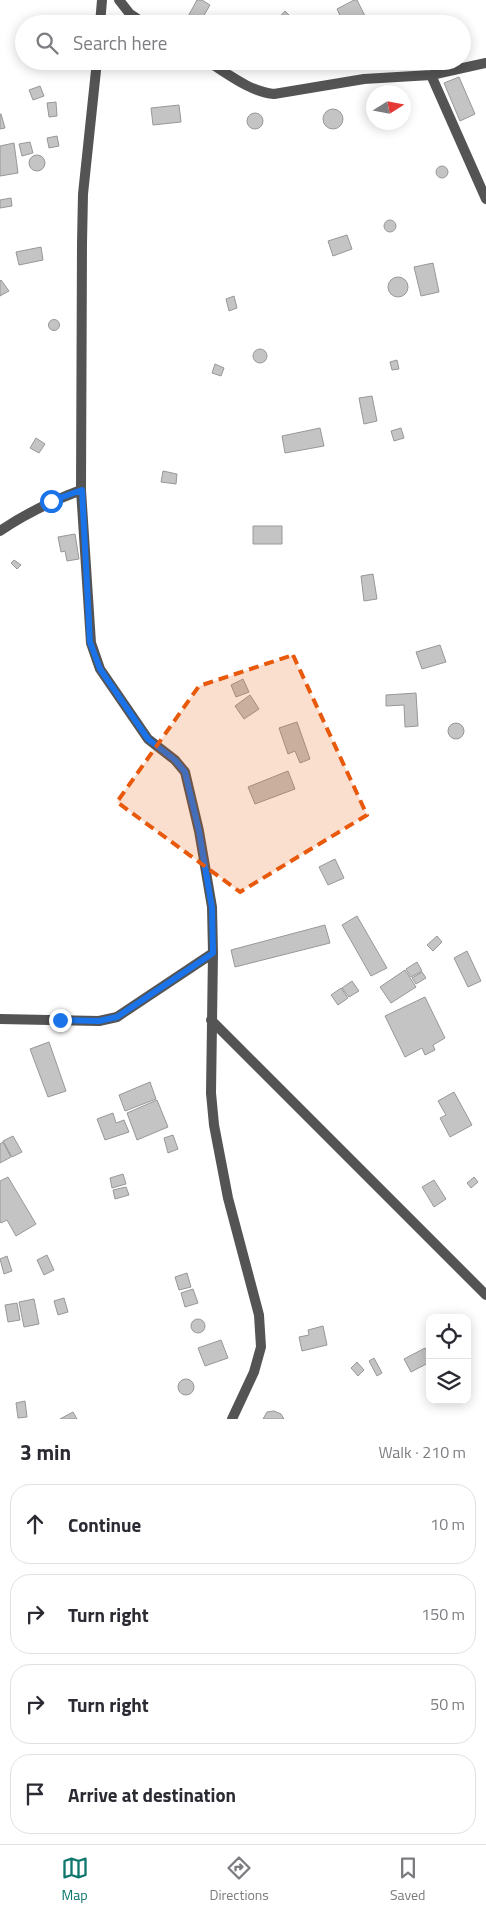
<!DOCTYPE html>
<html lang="en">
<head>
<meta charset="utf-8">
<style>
	body { margin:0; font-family:"Titillium Web",sans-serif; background:#f2f2f3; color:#2b2b33 }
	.controls { position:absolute; right:15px; bottom:15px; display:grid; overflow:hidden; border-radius:10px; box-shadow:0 2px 12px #0003 }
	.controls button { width:45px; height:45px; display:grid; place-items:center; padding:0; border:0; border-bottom:1px solid #e1e1e2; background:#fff; color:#2b2b33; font:25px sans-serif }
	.compass { position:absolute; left:366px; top:85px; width:45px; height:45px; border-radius:50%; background:#fff; box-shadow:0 2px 12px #0003; rotate:79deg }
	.stop { position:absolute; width:15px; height:15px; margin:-11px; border:4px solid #1a73e8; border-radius:50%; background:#fff }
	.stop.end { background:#1a73e8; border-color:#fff; box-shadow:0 1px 5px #0008 }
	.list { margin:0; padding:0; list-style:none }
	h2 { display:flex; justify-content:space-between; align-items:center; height:65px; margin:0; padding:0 20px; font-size:21px }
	h2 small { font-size:16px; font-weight:400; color:#7c7c81 }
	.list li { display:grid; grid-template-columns:32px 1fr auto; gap:15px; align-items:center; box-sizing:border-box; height:80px; margin:0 10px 10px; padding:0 10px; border:1px solid #e1e1e2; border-radius:20px }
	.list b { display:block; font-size:19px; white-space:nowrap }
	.list em { font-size:16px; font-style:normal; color:#7c7c81 }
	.icon { flex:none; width:28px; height:28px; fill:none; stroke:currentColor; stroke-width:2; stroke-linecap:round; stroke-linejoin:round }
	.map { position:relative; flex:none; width:486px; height:1419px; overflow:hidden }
	.search { position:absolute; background:#fff; box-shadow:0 2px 12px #0003; left:15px; right:15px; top:15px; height:55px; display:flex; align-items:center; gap:12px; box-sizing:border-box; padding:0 18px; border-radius:28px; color:#7c7c81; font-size:19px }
	.sheet { height:425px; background:#fff }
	nav { display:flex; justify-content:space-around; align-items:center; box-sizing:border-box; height:70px; border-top:1px solid #e1e1e2; background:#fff; font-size:14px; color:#7c7c81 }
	nav a { display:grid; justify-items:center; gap:2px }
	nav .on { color:#0f766e }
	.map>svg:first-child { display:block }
</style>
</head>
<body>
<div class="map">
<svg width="486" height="1419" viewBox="0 0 486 1419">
	<rect width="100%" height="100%" fill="#fff"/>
	<path fill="#c4c4c4" stroke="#989898" d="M197 0H202L210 5 199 24H192L186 20Z
		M354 0H357L369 24H344L337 9Z
		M285 11 298 24H273Z
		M405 17 407 24H385V23Z
		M459 77 475 114 460 121 444 83Z
		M40 86 44 96 33 100 29 90Z
		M56 102 57 116 49 117 47 103Z
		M179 105 181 122 153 125 151 108Z
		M323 119a10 10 0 1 1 20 0a10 10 0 1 1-20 0Z
		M247 121a8 8 0 1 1 16 0a8 8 0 1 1-16 0Z
		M1 114 5 128 0 129V114Z
		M57 136 59 146 49 148 47 138Z
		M30 142 33 153 22 156 19 144Z
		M14 143 18 173 0 176V146Z
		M29 163a8 8 0 1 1 16 0a8 8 0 1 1-16 0Z
		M436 172a6 6 0 1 1 12 0a6 6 0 1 1-12 0Z
		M11 198 12 206 0 208V200Z
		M384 226a6 6 0 1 1 12 0a6 6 0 1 1-12 0Z
		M347 235 352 249 333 256 328 241Z
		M41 247 43 260 19 265 16 252Z
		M433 263 439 292 421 296 414 267Z
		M388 287a10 10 0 1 1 20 0a10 10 0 1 1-20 0Z
		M1 280 9 291 0 296V281Z
		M234 296 237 308 229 311 226 299Z
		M48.5 325a5.5 5.5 0 1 1 11 0a5.5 5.5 0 1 1-11 0Z
		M253 356a7 7 0 1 1 14 0a7 7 0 1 1-14 0Z
		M397 360 399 369 392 370 390 362Z
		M215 364 224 368 221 376 212 373Z
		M372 396 377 421 364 424 359 398Z
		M320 428 324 446 285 453 282 436Z
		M401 428 404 438 394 441 391 431Z
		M36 438 45 444 39 453 30 448Z
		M163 471 177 474 176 484 161 482Z
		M253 526H282V544H253Z
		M75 534 79 559 67 561 65 551 61 552 58 537Z
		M14 560 21 565 17 569 11 563Z
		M373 574 377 599 364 601 361 576Z
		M440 645 446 662 422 669 416 652Z
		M243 679 249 692 236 697 231 685Z
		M416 693 418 726 405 727 404 705 386 706V695Z
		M250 695 259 709 244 719 235 706Z
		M297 722 310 759 300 763 295 751 288 754 279 728Z
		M448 731a8 8 0 1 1 16 0a8 8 0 1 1-16 0Z
		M288 771 295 789 255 804 248 787Z
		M335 859 344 878 328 885 319 867Z
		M357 916 387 968 371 976 342 925Z
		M325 925 330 943 235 967 231 950Z
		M437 936 442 942 433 951 427 945Z
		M467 951 481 981 468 987 454 958Z
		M417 962 422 971 411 977 406 969Z
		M405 970 416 987 391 1003 380 987Z
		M422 972 426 978 416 984 412 978Z
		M352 981 359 991 349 997 342 988Z
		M341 988 348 998 338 1005 331 995Z
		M425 997 445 1038 433 1045 435 1050 425 1055 422 1048 405 1057 385 1016Z
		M49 1042 66 1091 48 1097 30 1049Z
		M150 1082 156 1099 125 1111 119 1095Z
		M454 1092 472 1125 450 1137 440 1118 446 1115 438 1101Z
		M157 1100 168 1127 137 1140 127 1113Z
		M113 1113 116 1123 124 1120 129 1132 105 1140 97 1119Z
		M173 1135 178 1149 168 1153 164 1138Z
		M13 1136 22 1152 12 1157 3 1141Z
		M3 1142 11 1157 0 1163V1144Z
		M123 1174 126 1184 112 1188 110 1178Z
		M8 1177 36 1224 16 1236 7 1220 1 1223 0 1222V1181Z
		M474 1177 478 1182 471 1188 467 1183Z
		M434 1180 446 1199 434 1207 422 1187Z
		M126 1187 129 1195 115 1199 113 1190Z
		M47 1255 54 1270 44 1275 37 1260Z
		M7 1256 12 1271 4 1274 0 1259Z
		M187 1273 191 1287 179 1290 175 1277Z
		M193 1289 198 1303 185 1307 181 1293Z
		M64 1298 68 1312 58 1315 54 1301Z
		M34 1299 39 1324 24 1327 19 1302Z
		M17 1303 20 1320 8 1322 5 1305Z
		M191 1326a7 7 0 1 1 14 0a7 7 0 1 1-14 0Z
		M323 1326 327 1345 302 1351 299 1337 309 1335 308 1330Z
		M221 1340 228 1358 205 1366 198 1348Z
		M425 1348 430 1357V1362L411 1372 404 1359Z
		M374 1358 382 1373 377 1376 369 1361Z
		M357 1362 364 1370 358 1376 351 1368Z
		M178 1387a8 8 0 1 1 16 0a8 8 0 1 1-16 0Z
		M25 1401 27 1417 18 1418 16 1403Z
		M274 1411 281 1414 284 1419H263L267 1412Z
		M73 1412 77 1419H60Z"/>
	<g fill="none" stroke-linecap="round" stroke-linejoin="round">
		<path stroke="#545454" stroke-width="10" d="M119 0 130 14 145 24
			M100 24 102 0
			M97 61 83 194 82 243 81 490 91 643 100 669 148 739 175 760 185 772 199 831 212 907 213 953 211 1093 214 1125 228 1198 259 1315 261 1347 254 1372 232 1419
			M207 61C227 73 250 92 274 94L364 79 431 75 486 63
			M431 75 486 199
			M0 531C26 513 52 501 81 490
			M0 1019 99 1021 117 1017 213 953
			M211 1020 486 1295"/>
	</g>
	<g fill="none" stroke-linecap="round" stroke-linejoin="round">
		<path stroke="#1a73e8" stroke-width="6" d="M51 501 82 490 90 642 100 669 148 739 175 760 185 772 199 831 212 908 213 953 117 1017 99 1021 60 1020"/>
	</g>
	<path fill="#e8590c" fill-opacity="0.2" stroke="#e8590c" stroke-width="4" stroke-dasharray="10 6" stroke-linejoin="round" d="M293 655 367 815 240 892 117 802 199 686Z"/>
</svg>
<div class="controls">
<button><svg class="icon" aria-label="locate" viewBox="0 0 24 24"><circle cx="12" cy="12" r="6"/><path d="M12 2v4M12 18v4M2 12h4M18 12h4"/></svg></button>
<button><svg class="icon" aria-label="layers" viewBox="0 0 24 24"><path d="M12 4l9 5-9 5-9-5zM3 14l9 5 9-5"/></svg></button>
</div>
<svg class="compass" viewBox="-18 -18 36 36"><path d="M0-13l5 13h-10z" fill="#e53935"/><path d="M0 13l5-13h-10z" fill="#7c7c81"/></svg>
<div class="stop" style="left:51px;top:501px"></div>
<div class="stop end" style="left:60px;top:1020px"></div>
<div class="search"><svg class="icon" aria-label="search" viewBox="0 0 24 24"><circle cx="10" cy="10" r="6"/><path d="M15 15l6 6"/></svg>Search here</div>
</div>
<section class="sheet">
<h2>3 min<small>Walk · 210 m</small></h2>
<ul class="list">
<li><svg class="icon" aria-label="ahead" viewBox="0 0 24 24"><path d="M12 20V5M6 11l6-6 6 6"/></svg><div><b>Continue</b></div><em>10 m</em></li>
<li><svg class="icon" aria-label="right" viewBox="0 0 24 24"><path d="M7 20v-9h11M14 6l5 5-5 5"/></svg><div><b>Turn right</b></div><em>150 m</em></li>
<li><svg class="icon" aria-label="right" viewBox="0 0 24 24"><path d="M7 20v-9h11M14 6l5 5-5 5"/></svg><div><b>Turn right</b></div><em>50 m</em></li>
<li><svg class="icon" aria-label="arrive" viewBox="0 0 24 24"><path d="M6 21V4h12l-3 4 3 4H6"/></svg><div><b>Arrive at destination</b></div></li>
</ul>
</section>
<nav>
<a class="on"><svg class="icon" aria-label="map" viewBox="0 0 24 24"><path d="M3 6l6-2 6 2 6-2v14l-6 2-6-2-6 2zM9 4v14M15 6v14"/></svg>Map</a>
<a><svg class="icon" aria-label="directions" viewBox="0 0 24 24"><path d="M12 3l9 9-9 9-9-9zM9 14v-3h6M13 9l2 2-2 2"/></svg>Directions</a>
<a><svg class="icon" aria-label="saved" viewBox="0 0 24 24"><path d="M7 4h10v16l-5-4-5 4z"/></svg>Saved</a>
</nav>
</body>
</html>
